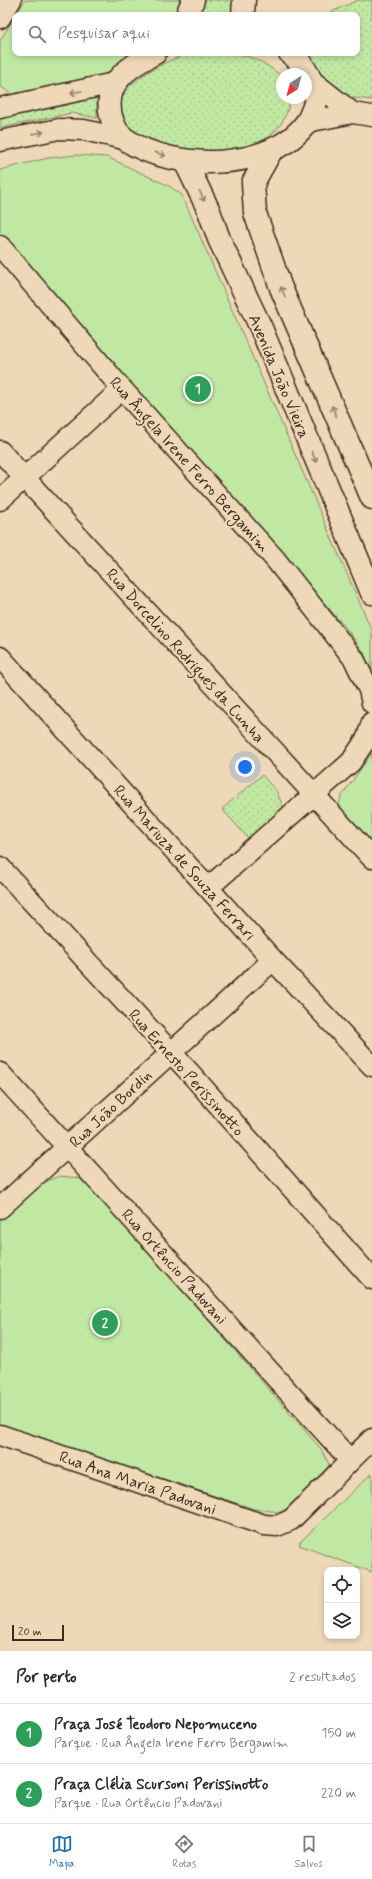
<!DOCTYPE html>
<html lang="pt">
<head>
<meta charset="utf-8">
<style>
	body { margin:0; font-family:Mynerve,sans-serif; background:#f2f2f3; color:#2b2b33 }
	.controls { position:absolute; right:12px; bottom:12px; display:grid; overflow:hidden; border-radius:8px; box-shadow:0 2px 6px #0003 }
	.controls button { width:36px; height:36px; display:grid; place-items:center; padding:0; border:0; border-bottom:1px solid #e1e1e2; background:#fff; color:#2b2b33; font:20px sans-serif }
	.compass { position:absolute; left:276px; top:68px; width:36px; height:36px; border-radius:50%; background:#fff; box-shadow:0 2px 6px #0003; rotate:216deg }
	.scale { position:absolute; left:12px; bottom:10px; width:52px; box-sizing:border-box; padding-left:4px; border:2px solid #3b2a1e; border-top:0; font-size:11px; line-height:14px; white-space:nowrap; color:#3b2a1e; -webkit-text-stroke:3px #efd8b7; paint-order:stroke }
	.you { position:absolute; left:245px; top:767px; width:14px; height:14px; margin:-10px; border:3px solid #fff; border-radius:50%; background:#1a73e8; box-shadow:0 0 0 6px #1a73e833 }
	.badge { display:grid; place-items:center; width:26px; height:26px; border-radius:50%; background:#1f6fb2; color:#fff; font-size:13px; font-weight:700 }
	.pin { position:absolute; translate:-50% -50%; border:2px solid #fff; box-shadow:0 1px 4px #0006 }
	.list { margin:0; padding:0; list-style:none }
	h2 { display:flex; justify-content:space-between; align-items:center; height:52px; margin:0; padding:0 16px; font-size:17px }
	h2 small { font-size:13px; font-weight:400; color:#7c7c81 }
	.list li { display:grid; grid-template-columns:26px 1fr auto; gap:12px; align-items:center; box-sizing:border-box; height:60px; padding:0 16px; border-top:1px solid #e1e1e2 }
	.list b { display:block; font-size:15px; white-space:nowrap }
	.list p { margin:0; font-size:13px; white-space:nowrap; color:#7c7c81 }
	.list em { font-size:13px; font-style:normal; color:#7c7c81 }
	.icon { flex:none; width:22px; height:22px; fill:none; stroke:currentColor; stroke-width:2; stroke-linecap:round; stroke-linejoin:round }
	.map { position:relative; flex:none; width:372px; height:1651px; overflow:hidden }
	.search { position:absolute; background:#fff; box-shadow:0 2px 6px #0003; left:12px; right:12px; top:12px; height:44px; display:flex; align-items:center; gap:10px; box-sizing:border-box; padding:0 14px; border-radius:8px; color:#7c7c81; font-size:15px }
	.sheet { height:172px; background:#fff }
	nav { display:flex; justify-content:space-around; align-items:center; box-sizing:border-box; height:56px; border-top:1px solid #e1e1e2; background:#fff; font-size:11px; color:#7c7c81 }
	nav a { display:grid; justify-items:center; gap:2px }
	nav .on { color:#1f6fb2 }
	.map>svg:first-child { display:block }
</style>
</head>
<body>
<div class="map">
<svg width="372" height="1651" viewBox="0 0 372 1651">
	<defs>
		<pattern id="grass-dots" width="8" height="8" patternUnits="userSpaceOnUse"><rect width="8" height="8" fill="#c1e8a2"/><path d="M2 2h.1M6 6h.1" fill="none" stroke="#a7c78b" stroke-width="1.8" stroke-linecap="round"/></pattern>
	</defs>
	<rect width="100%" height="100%" fill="#efd8b7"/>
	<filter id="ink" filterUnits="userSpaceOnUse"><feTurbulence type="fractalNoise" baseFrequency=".025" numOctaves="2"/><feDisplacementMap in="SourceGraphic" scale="8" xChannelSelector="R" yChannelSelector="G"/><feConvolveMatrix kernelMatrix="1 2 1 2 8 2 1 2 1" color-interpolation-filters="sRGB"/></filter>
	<g filter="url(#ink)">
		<path fill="url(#grass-dots)" stroke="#7e8960" d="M199 0H236L235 15H193Z
			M358 0H372V100L347 97 324 84 301 53H357V15H325Z
			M192 53C229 53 253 50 282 77V98H290C285 144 240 153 201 152 194 152 185 153 177 152 162 149 146 140 131 134L116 104C127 80 167 59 192 53Z
			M97 97V118L72 113 0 128V118Z
			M262 775 277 792 284 809 255 846 222 809Z"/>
		<path fill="#c1e8a2" stroke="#7e8960" d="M25 0H185L180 15H16Z
			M15 16V53H160L116 75 14 96 0 86V41Z
			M76 155 107 157 169 186 182 195 372 631V672L363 651 346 628 282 555 0 243V170L48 158Z
			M372 753V864L336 815 341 797Z
			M59 1176 79 1178 104 1201 321 1449 329 1464 323 1480 296 1504 280 1512 254 1509 0 1425V1220L40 1184Z
			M372 1473V1572L299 1545 300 1542Z"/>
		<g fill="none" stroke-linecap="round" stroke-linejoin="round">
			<g stroke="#3b2a1e" stroke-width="23">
				<path id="minor" d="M0 18 11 0
					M311 80 353 113
					M0 108 114 83
					M307 122 353 113 372 116
					M0 141 59 129 84 130 124 139
					M0 246 122 389 275 559 354 659 369 690 372 703
					M0 451 372 858
					M0 500 122 389
					M0 657 273 960 372 1066
					M0 867 191 1074 372 1279
					M209 887 351 762 367 738 372 722
					M0 1073 350 1460
					M0 1208 273 960
					M0 1435 264 1525 277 1526 291 1520 372 1439"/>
			</g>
			<g stroke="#3b2a1e" stroke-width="25">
				<path id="major" d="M187 15 193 0
					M243 15 244 0
					M155 53C128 67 103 83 111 116 113 124 118 134 125 139 172 172 272 172 307 122 311 116 314 106 317 99 312 81 306 65 290 53
					M271 151 253 183 255 213 281 288 372 498
					M185 161 209 211 219 239 261 328 372 593"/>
			</g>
			<use href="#minor" stroke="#efd8b7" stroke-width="20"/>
			<use href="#major" stroke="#efd8b7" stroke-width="22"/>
		</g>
		<defs><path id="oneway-shaft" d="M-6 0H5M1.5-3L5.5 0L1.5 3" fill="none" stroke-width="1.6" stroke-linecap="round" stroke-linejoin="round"/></defs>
		<g stroke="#95816a">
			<use href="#oneway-shaft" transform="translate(76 92) rotate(168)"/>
			<use href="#oneway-shaft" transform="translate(38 133) rotate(-10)"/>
			<use href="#oneway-shaft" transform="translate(160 154) rotate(19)"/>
			<use href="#oneway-shaft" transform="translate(202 196) rotate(64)"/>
			<use href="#oneway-shaft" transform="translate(283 292) rotate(-113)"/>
			<use href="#oneway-shaft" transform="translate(334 411) rotate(-113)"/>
			<use href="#oneway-shaft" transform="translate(314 457) rotate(67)"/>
		</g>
	</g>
	<g text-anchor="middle" stroke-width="4" stroke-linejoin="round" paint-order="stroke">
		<g font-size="16" fill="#3b2a1e" stroke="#efd8b7">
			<text transform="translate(280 376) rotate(67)" y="6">Avenida João Vieira</text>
			<text transform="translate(190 464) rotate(48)" y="6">Rua Ângela Irene Ferro Bergamim</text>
			<text transform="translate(186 655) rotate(48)" y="6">Rua Dorcelino Rodrigues da Cunha</text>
			<text transform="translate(185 862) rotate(48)" y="6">Rua Mariuza de Souza Ferrari</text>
			<text transform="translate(187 1072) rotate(48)" y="6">Rua Ernesto Perissinotto</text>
			<text transform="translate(110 1108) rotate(-43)" y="6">Rua João Bordin</text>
			<text transform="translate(175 1266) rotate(48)" y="6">Rua Ortêncio Padovani</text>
			<text transform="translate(138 1482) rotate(19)" y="6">Rua Ana Maria Padovani</text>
		</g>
	</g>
</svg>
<div class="controls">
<button><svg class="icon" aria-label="locate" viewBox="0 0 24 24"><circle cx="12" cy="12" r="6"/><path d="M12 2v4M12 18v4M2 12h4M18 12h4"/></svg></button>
<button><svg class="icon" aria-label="layers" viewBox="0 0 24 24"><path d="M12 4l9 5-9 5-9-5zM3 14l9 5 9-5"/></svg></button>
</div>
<svg class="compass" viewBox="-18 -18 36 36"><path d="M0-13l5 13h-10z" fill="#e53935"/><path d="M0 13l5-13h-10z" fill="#7c7c81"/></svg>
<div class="scale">20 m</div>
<div class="you"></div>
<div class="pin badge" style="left:198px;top:389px;background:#2e9e5b">1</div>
<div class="pin badge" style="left:105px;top:1323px;background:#2e9e5b">2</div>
<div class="search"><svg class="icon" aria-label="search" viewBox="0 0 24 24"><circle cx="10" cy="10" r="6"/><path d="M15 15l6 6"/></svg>Pesquisar aqui</div>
</div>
<section class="sheet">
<h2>Por perto<small>2 resultados</small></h2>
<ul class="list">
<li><span class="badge" style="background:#2e9e5b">1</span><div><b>Praça José Teodoro Nepomuceno</b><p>Parque · Rua Ângela Irene Ferro Bergamim</p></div><em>150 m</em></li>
<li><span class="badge" style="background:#2e9e5b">2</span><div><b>Praça Clélia Scursoni Perissinotto</b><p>Parque · Rua Ortêncio Padovani</p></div><em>220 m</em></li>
</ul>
</section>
<nav>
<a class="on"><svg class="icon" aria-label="map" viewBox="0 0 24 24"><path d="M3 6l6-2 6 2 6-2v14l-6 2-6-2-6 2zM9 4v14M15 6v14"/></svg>Mapa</a>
<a><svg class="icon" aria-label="directions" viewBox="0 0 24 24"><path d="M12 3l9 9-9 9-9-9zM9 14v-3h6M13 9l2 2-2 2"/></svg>Rotas</a>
<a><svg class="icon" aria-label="saved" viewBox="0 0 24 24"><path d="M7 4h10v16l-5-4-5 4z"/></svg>Salvos</a>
</nav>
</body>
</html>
